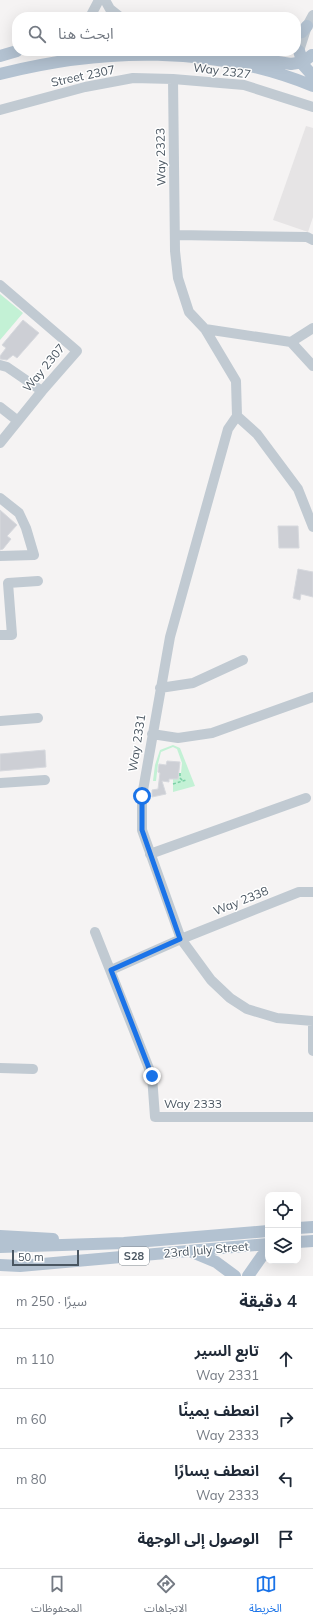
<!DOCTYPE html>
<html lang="ar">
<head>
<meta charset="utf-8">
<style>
	body { margin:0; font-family:Mulish,"Noto Sans Arabic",sans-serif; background:#f6f6f7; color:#1f2937; direction:rtl }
	.controls { position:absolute; right:12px; bottom:12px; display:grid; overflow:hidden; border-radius:8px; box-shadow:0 4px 16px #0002 }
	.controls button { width:36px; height:36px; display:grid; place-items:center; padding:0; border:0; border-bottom:1px solid #e0e1e3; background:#fff; color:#1f2937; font:20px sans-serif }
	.scale { position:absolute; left:12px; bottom:10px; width:67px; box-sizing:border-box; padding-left:4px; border:2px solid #4a5661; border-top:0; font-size:11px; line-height:14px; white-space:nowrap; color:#4a5661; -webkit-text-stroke:3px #fff; paint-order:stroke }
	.stop { position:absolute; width:12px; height:12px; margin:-9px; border:3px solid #1a73e8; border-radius:50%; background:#fff }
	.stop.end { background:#1a73e8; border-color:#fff; box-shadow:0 1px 4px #0008 }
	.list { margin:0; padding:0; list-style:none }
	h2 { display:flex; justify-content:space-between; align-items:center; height:52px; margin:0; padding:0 16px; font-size:17px }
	h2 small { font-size:13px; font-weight:400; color:#747a83 }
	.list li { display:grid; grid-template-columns:26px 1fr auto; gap:12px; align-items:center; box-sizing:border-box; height:60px; padding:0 16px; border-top:1px solid #e0e1e3 }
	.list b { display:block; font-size:15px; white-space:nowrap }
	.list p { margin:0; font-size:13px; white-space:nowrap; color:#747a83 }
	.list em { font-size:13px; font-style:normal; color:#747a83 }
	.icon { flex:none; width:22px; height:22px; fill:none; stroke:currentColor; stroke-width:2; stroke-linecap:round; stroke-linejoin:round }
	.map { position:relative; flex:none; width:313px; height:1276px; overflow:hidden; direction:ltr }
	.search { position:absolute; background:#fff; box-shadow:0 4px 16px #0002; left:12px; right:12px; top:12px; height:44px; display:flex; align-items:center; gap:10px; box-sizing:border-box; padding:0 14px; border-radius:16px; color:#747a83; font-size:15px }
	.sheet { height:292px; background:#fff }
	nav { display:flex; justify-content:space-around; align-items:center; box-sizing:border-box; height:56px; border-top:1px solid #e0e1e3; background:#fff; font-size:11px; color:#747a83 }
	nav a { display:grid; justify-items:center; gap:2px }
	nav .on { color:#1a73e8 }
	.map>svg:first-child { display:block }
</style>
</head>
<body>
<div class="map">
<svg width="313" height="1276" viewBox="0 0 313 1276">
	<rect width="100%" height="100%" fill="#f5f3f3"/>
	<path fill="#e6e4e5" d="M306 126 313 128V217L308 232 273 220Z"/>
	<path fill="#c3f1d5" d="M0 294 23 313 0 340Z
		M173 745 180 748 195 786 173 792V778H177L179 773H181L182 763 177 749 173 747 161 752 158 764 156 781H153L155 765 160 750Z"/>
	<path fill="#cdcfd5" stroke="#d7d9de" d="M23 320 39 333 17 358 13 355 7 360 0 359V356L6 348 2 345Z
		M0 510 17 525 7 536 11 539 3 549 0 550Z
		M278 526H298L299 548H279Z
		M298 569 313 572V597L301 594 300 600 293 598Z
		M45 750 46 767 0 771V754Z
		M167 761 180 762 178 779H169V782L162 781 166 794 152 797V790L158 789 160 773 158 772 159 764 166 765Z"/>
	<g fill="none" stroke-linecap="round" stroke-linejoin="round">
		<path stroke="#7ad0a6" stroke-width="1.5" stroke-dasharray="3 2" stroke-linecap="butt" d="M180 773V778L183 781
			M173 784 186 780"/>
		<path stroke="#c1cad2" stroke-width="10" d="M105 0 110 9 120 17
			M90 17 99 0
			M299 51 307 26 313 15
			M173 79 175 251 178 278 189 312 205 329 236 381 237 416
			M0 110 85 87 133 78 173 79 244 85 313 107
			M175 235 307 237 313 240
			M0 285 77 351 42 391 0 443
			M205 329 291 342 313 328
			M291 342 313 366
			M0 365 7 367 42 391
			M0 407 18 421
			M237 416 228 429 170 637 142 796V830L181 939 211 980 230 998 247 1009 277 1018 313 1021
			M237 416 257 434 298 489 313 527
			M0 498 19 513 26 528 34 555 0 556
			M0 635H12L8 583 38 581
			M160 688 193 683 243 660
			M0 721 38 718
			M152 734 178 738 212 733 313 697
			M0 783 45 780
			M150 854 306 798
			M95 932 152 1076 155 1117H313
			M111 970 181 939 299 892H313
			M313 1021V1051
			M0 1068 33 1069"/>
		<path stroke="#b3c2d1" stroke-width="12" d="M296 33 302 32 307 26
			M299 51 304 66 313 76
			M227 54 291 64 303 62 312 55
			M0 56 17 51
			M0 74C102 48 214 45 313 86
			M298 1228 313 1227
			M0 1236 53 1239
			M298 1242 313 1241
			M0 1247 124 1243 268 1231
			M192 1252 216 1262 235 1276
			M0 1265 20 1266 268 1244
			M248 1276 262 1256 268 1251"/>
	</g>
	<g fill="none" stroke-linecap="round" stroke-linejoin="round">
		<path stroke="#1a73e8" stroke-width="5" d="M142 796V830L180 939 111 970 152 1076"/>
	</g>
	<g text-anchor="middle" stroke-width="3" stroke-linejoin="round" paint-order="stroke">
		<rect fill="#fff" stroke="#808990" stroke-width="1" x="119" y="1247" width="30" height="18" rx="3"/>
		<g font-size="11" font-weight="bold" fill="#4a5661">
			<text x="134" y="1260">S28</text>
		</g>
		<g font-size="12" fill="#4a5661" stroke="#fff">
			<text transform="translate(222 71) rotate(7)" y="4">Way 2327</text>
			<text transform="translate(83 76) rotate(-12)" y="4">Street 2307</text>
			<text transform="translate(161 157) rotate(-91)" y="4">Way 2323</text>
			<text transform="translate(44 368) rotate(-50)" y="4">Way 2307</text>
			<text transform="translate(137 743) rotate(-81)" y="4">Way 2331</text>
			<text transform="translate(241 901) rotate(-22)" y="4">Way 2338</text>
			<text x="193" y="1108">Way 2333</text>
			<text transform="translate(206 1250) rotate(-5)" y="4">23rd July Street</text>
		</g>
	</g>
</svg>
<div class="controls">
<button><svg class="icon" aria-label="locate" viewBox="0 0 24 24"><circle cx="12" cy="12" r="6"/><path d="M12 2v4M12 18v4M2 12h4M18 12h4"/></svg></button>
<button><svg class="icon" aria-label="layers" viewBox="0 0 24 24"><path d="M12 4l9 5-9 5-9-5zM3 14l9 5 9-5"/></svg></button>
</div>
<div class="scale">50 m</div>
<div class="stop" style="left:142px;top:796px"></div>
<div class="stop end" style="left:152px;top:1076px"></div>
<div class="search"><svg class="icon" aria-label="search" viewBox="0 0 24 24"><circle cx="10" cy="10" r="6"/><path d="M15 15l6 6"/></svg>ابحث هنا</div>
</div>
<section class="sheet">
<h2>4 دقيقة<small>سيرًا · 250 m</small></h2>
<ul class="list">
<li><svg class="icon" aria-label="ahead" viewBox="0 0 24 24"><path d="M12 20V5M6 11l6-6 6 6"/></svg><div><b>تابع السير</b><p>Way 2331</p></div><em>110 m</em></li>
<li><svg class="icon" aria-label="right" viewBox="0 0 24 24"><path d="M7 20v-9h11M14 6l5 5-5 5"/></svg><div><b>انعطف يمينًا</b><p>Way 2333</p></div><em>60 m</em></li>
<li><svg class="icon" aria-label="left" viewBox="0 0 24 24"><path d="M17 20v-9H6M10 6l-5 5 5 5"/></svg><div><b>انعطف يسارًا</b><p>Way 2333</p></div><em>80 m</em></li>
<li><svg class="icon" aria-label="arrive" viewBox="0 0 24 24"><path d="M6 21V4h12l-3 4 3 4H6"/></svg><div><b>الوصول إلى الوجهة</b></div></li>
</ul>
</section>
<nav>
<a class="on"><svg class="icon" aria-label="map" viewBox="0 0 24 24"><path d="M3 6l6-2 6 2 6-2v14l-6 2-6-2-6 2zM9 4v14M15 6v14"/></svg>الخريطة</a>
<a><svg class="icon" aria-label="directions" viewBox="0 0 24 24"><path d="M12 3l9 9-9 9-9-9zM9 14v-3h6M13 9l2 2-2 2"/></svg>الاتجاهات</a>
<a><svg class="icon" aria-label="saved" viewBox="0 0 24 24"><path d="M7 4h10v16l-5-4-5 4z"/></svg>المحفوظات</a>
</nav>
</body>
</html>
